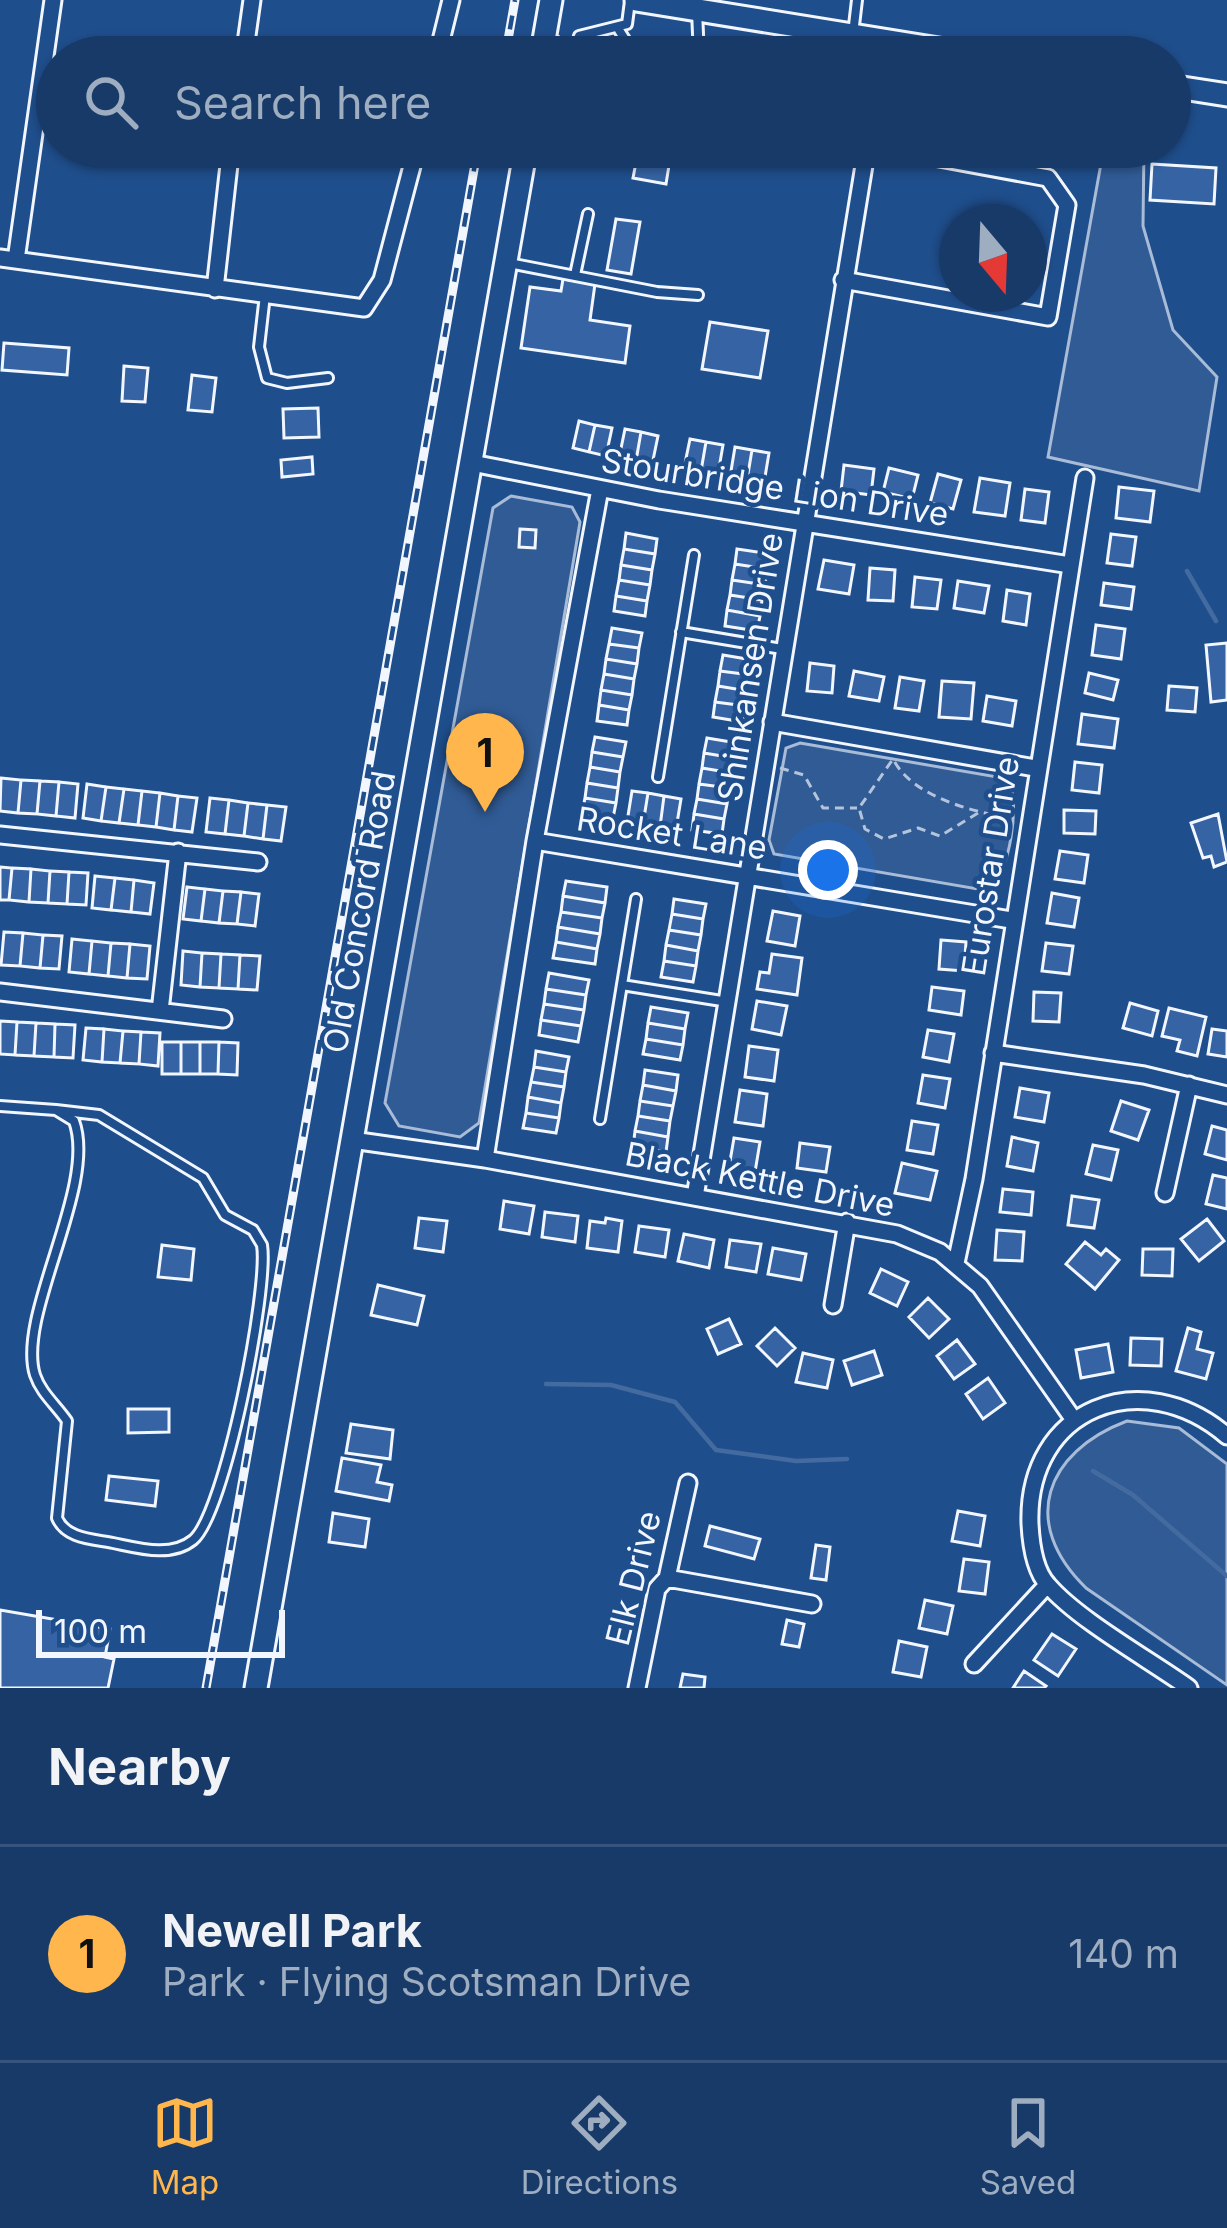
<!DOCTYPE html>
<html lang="en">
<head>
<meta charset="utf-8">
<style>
	body { margin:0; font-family:Inter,sans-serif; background:#244571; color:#f1f3f6 }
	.compass { position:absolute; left:939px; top:204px; width:108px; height:108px; border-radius:50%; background:#173a69; box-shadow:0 3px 9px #0004; rotate:161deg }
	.scale { position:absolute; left:36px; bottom:30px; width:249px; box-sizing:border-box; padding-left:12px; border:6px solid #f2f6ff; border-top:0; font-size:33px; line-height:42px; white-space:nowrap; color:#f2f6ff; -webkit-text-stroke:9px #1f4e8c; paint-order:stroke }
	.you { position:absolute; left:828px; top:870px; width:42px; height:42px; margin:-30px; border:9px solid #fff; border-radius:50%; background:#1a73e8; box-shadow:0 0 0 18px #1a73e833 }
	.badge { display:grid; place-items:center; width:78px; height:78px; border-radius:50%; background:#ffb74d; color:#111; font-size:39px; font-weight:700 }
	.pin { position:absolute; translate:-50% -99px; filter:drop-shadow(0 3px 6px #0008) }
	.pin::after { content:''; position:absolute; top:63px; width:42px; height:36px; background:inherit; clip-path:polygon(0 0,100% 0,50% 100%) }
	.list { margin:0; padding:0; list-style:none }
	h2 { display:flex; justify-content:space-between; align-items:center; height:156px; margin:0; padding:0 48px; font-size:51px }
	h2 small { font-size:39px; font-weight:400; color:#9eadc0 }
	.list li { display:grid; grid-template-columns:78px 1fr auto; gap:36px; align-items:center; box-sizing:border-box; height:216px; padding:0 48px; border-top:3px solid #36547d }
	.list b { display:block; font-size:45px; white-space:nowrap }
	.list p { margin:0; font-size:39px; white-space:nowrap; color:#9eadc0 }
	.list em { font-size:39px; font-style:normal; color:#9eadc0 }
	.icon { flex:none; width:66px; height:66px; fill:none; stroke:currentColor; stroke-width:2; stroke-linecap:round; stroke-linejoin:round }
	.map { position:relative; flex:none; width:1227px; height:1688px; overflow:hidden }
	.search { position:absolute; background:#173a69; box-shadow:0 3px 9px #0004; left:36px; right:36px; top:36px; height:132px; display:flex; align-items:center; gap:30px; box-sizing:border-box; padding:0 42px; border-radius:66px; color:#9eadc0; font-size:45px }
	.sheet { height:372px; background:#173a69 }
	nav { display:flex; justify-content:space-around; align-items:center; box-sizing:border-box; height:168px; border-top:3px solid #36547d; background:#173a69; font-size:33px; color:#9eadc0 }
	nav a { display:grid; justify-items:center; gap:6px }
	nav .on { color:#ffb74d }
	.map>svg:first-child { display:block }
</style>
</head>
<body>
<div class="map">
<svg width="1227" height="1688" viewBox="0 0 1227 1688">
	<rect width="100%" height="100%" fill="#1f4e8c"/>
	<path fill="#305b95" stroke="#a8bbd7" stroke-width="3" d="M1104 147H1144L1143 226 1173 330 1217 377 1199 491 1048 457Z
		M511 496 572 507 580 522 479 1123 460 1137 399 1126 385 1103 493 508Z
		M800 743 1009 779C1020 805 1010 872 989 891L774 854 769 840 786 748Z
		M1127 1421 1179 1428 1227 1464V1685L1086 1588C1019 1523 1045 1452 1127 1421Z"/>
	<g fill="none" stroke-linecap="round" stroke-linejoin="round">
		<path stroke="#446ba0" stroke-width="4.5" d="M1187 571 1216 621
			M546 1384 611 1385 675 1402 716 1450 796 1461 847 1459
			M1093 1471 1133 1495 1227 1576"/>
	</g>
	<path fill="#3563a3" stroke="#f2f6ff" stroke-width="3" d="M639 147H672L666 184 633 178Z
		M1152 164 1216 168 1214 204 1150 200Z
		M616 219 640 222 631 274 607 270Z
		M563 279 595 284 590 320 630 326 625 363 521 348 530 287 561 291Z
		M710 322 768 331 760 378 702 369Z
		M4 343 69 348 67 375 2 370Z
		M124 366 148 368 145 402 122 401Z
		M192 375 216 378 212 412 188 410Z
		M318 408 319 437 284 438 283 409Z
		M579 421 595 425 589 452 573 448Z
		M595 425 612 428 606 456 589 452Z
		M625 429 641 432 636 461 619 458Z
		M641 432 658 436 652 465 636 461Z
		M690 439 706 442 701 471 684 468Z
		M706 442 723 445 718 474 701 471Z
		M735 447 752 450 747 480 730 477Z
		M752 450 769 453 764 483 747 480Z
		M312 457 313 474 282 477 281 460Z
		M844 465 874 469 871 495 841 491Z
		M889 468 918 475 912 499 883 492Z
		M938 474 961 480 953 509 930 503Z
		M980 478 1010 483 1005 516 974 512Z
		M1119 487 1154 491 1150 522 1116 518Z
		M1025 489 1049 492 1045 523 1021 520Z
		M520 529 536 530 535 548 519 547Z
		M626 533 657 539 655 554 624 549Z
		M1111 534 1136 537 1132 566 1107 563Z
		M624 549 655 554 652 570 621 565Z
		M737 549 770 554 767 569 735 564Z
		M824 560 854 565 849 594 818 589Z
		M735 564 767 569 765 585 732 580Z
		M621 565 652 570 650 585 619 580Z
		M870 568 895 570 893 601 868 600Z
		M915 577 941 580 937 609 912 607Z
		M619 580 650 585 647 601 616 596Z
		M732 580 765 585 762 600 730 595Z
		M958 581 989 586 984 613 954 608Z
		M1104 583 1134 587 1131 609 1101 605Z
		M1007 590 1030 594 1026 625 1003 621Z
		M730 595 762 600 760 616 727 610Z
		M616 596 647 601 645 616 614 611Z
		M727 610 760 616 757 631 725 626Z
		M1096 625 1125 629 1121 659 1092 655Z
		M612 628 642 633 639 648 609 644Z
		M1227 643V700L1211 702 1206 645Z
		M609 644 639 648 637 664 606 659Z
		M723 655 753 660 751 675 720 671Z
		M606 659 637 664 634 679 604 674Z
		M810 663 834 666 832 693 807 691Z
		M720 671 751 675 748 691 718 686Z
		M854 671 884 677 879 701 849 696Z
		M1089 673 1118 680 1113 700 1085 693Z
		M604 674 634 679 632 695 601 690Z
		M900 677 924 681 919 711 895 708Z
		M942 681 974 683 971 719 939 717Z
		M718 686 748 691 746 706 715 702Z
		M1169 686 1197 688 1195 712 1167 710Z
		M601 690 632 695 629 710 599 705Z
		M987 696 1016 701 1012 726 983 721Z
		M715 702 746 706 743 722 713 717Z
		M599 705 629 710 627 725 597 721Z
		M1082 714 1118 719 1114 748 1078 744Z
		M595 737 626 742 623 757 592 752Z
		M707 738 737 743 734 758 704 753Z
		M592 752 623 757 620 772 590 767Z
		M704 753 734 758 732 773 702 768Z
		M1075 762 1102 765 1099 793 1072 790Z
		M590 767 620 772 618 788 587 783Z
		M702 768 732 773 729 788 699 784Z
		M1 778 21 780 18 813 0 811Z
		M21 780 40 781 37 814 18 813Z
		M40 781 59 782 56 816 37 814Z
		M59 782 78 784 75 818 56 816Z
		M587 783 618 788 616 803 585 798Z
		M87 784 106 787 101 821 83 818Z
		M699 784 729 788 727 804 697 799Z
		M106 787 124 789 119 823 101 821Z
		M124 789 142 791 138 825 119 823Z
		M142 791 160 793 156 827 138 825Z
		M632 791 648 793 643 824 627 822Z
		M160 793 178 796 174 830 156 827Z
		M648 793 664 796 660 827 643 824Z
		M178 796 197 798 192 832 174 830Z
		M664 796 681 799 676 829 660 827Z
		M210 798 229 800 225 834 206 832Z
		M585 798 616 803 613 818 582 813Z
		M697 799 727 804 724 819 694 814Z
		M229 800 248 803 244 836 225 834Z
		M248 803 267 805 263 839 244 836Z
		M267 805 286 807 281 841 263 839Z
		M1064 810 1096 811 1095 834 1064 833Z
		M694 814 724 819 722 834 692 830Z
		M1218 814 1227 862 1214 867 1211 856 1203 858 1191 823Z
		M1060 851 1088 855 1084 883 1055 879Z
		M0 867 12 868 9 900H0Z
		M12 868 31 869 29 902 9 900Z
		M31 869 50 871 48 903 29 902Z
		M50 871 69 872 67 904 48 903Z
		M69 872 88 873 86 905 67 904Z
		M95 876 115 878 111 910 92 908Z
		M115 878 134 880 131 912 111 910Z
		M134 880 154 883 150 914 131 912Z
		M566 881 607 887 605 903 563 896Z
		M187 887 205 889 201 921 183 919Z
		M205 889 223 891 219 923 201 921Z
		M223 891 241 892 237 924 219 923Z
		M241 892 259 894 255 926 237 924Z
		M1052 893 1079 898 1074 927 1047 923Z
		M563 896 605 903 602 918 561 912Z
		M674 899 706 904 703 919 672 914Z
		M773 911 800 916 795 946 767 941Z
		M561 912 602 918 600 934 558 927Z
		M672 914 703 919 701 935 669 930Z
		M558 927 600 934 597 949 556 942Z
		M669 930 701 935 698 951 666 945Z
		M4 932 23 933 20 966 1 965Z
		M23 933 43 935 40 968 20 966Z
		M43 935 62 936 59 969 40 968Z
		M72 939 92 941 89 974 69 972Z
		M941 940 966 942 964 971 939 969Z
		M92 941 111 943 108 976 89 974Z
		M556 942 597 949 595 964 553 958Z
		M111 943 130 944 127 978 108 976Z
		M1046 943 1073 946 1069 974 1042 971Z
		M130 944 150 946 147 979 127 978Z
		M666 945 698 951 696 966 664 961Z
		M183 951 202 953 200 987 181 985Z
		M202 953 221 954 219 988 200 987Z
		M221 954 240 955 238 989 219 988Z
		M772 954 802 958 797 995 757 989 760 972 769 973Z
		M240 955 260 956 257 990 238 989Z
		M664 961 696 966 693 982 661 977Z
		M549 973 589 980 586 995 546 989Z
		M932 987 964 991 961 1015 929 1010Z
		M546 989 586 995 584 1010 544 1004Z
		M1034 992 1061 993 1059 1022 1033 1021Z
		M757 1001 787 1006 781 1035 752 1029Z
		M1130 1003 1158 1011 1152 1036 1123 1028Z
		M544 1004 584 1010 581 1026 541 1020Z
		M651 1007 688 1013 685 1029 648 1023Z
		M1169 1008 1206 1017 1197 1056 1177 1051 1180 1040 1162 1036Z
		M541 1020 581 1026 578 1042 539 1035Z
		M0 1021 17 1022 15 1055 0 1054Z
		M17 1022 36 1023 34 1056 15 1055Z
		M36 1023 55 1024 54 1057 34 1056Z
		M648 1023 685 1029 683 1045 646 1039Z
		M55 1024 75 1025 73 1058 54 1057Z
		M86 1028 104 1029 102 1062 83 1060Z
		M104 1029 123 1031 120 1063 102 1062Z
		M1212 1029 1227 1031V1057L1208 1054Z
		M928 1030 954 1034 949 1062 923 1057Z
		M123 1031 141 1032 139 1064 120 1063Z
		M141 1032 160 1033 158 1066 139 1064Z
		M646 1039 683 1045 680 1060 643 1054Z
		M162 1042H181V1074H162Z
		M181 1042H200V1074H181Z
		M200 1042H219L218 1074H200Z
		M219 1042 238 1043 237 1075 218 1074Z
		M749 1046 778 1050 774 1081 745 1077Z
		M536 1051 569 1057 566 1072 534 1067Z
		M534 1067 566 1072 564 1087 531 1082Z
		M645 1070 678 1075 676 1091 643 1085Z
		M923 1075 950 1079 945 1108 918 1103Z
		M531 1082 564 1087 561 1103 528 1097Z
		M643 1085 676 1091 673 1106 640 1101Z
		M1020 1088 1049 1093 1044 1122 1015 1117Z
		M740 1090 767 1094 763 1126 735 1122Z
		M528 1097 561 1103 559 1118 526 1113Z
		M640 1101 673 1106 670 1121 638 1116Z
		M1121 1101 1149 1110 1138 1140 1111 1131Z
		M526 1113 559 1118 556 1133 523 1128Z
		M638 1116 670 1121 668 1137 635 1131Z
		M912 1121 938 1125 933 1154 907 1150Z
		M1212 1126 1227 1130V1160L1205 1154Z
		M635 1131 668 1137 666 1152 633 1147Z
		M1012 1137 1038 1143 1033 1171 1007 1166Z
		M734 1138 760 1142 755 1172 729 1167Z
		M800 1143 830 1147 826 1172 797 1168Z
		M1093 1145 1118 1150 1111 1180 1086 1174Z
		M902 1163 937 1171 930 1200 895 1193Z
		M1213 1175 1227 1178V1209L1206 1204Z
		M1003 1189 1033 1192 1031 1215 1000 1212Z
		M1072 1196 1099 1200 1094 1228 1068 1225Z
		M504 1201 534 1206 529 1234 500 1229Z
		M545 1212 578 1216 575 1242 542 1237Z
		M419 1218 447 1221 443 1252 415 1248Z
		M606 1218 622 1221 618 1252 587 1248 590 1221 605 1223Z
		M1207 1219 1224 1241 1199 1261 1181 1239Z
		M639 1226 669 1230 665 1257 635 1252Z
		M997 1230 1024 1232 1022 1261 995 1260Z
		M684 1234 714 1240 709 1268 678 1261Z
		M730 1240 761 1244 756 1272 726 1267Z
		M1085 1242 1101 1255 1106 1249 1119 1260 1095 1289 1066 1264Z
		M162 1245 194 1249 191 1280 158 1277Z
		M773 1248 806 1254 801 1280 768 1274Z
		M1143 1249H1173L1172 1276 1142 1275Z
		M881 1269 908 1282 897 1306 870 1293Z
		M378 1285 424 1296 417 1325 371 1315Z
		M928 1298 949 1319 929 1338 909 1317Z
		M729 1319 741 1344 718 1354 707 1329Z
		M775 1328 795 1348 777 1366 757 1346Z
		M1188 1328 1201 1332 1197 1349 1213 1353 1206 1379 1176 1371Z
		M1131 1338 1162 1339 1161 1366 1130 1365Z
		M957 1340 975 1364 954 1379 937 1356Z
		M1108 1344 1113 1372 1081 1378 1076 1350Z
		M874 1351 882 1375 852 1385 844 1361Z
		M803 1353 833 1360 827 1388 796 1382Z
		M988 1378 1005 1403 983 1419 966 1394Z
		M128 1409H169V1432L128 1433Z
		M351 1424 393 1430 390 1459 346 1453Z
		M342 1458 381 1465 377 1482 392 1485 389 1501 336 1491Z
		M109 1476 158 1481 155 1506 106 1500Z
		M958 1511 985 1516 980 1546 952 1541Z
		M333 1513 369 1519 365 1547 329 1542Z
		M710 1526 760 1539 754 1559 705 1546Z
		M816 1545 830 1547 826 1580 811 1578Z
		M964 1559 989 1562 985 1594 959 1591Z
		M925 1600 953 1606 947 1634 919 1628Z
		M0 1610 110 1629 105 1657 114 1659 108 1688H0Z
		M787 1620 804 1624 799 1647 782 1644Z
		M1052 1634 1076 1649 1058 1676 1034 1660Z
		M899 1641 927 1647 921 1677 893 1672Z
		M1024 1671 1046 1686 1044 1688H1013Z
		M683 1674 705 1677 704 1688H680Z"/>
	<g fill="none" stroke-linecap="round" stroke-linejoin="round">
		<g stroke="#f2f6ff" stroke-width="14">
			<path id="lane" d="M697 11 699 57
				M619 30 631 49 630 57
				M546 34 577 57
				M853 34 857 0
				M574 52 579 36 627 24 630 1
				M582 147V156L611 159 613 147
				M509 263 657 292 698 295
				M575 275 588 214
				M265 295 259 347 267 378 287 383 328 378
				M681 632 782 649
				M658 777 694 555
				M622 985 728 1002
				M0 1106 56 1110 74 1121C98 1186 16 1315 35 1375 41 1393 56 1405 67 1421L57 1518C66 1539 93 1539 113 1543 138 1548 171 1558 193 1540 225 1514 269 1288 262 1245L253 1230 225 1215 203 1178 99 1115 56 1110
				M600 1119 636 899"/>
		</g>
		<g stroke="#f2f6ff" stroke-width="21">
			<path id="street" d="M244 57 252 0
				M437 57 451 0
				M0 258 364 308 382 280 417 147
				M16 260 53 0
				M843 280 1048 317 1067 205 1048 178 880 147
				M215 289 231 147
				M472 463 659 500 1070 565
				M772 722 1035 768
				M0 835 258 862
				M535 841 1011 920
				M0 992 223 1019
				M160 1011 178 852
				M993 1053 1144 1075 1227 1095
				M352 1140 485 1159 897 1234 940 1252 980 1286 1074 1420
				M485 1159 535 841 600 489
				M1165 1193 1189 1085
				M695 1197 867 147
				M956 1263 974 1179 1085 478
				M833 1305 847 1222
				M667 1578 812 1604
				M974 1664 1047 1585
				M637 1688 657 1589 667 1578 688 1483
				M1189 1688C1150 1660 1078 1620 1048 1585 1034 1570 1031 1543 1030 1524 1026 1408 1142 1363 1227 1436"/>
		</g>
		<g stroke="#f2f6ff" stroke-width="27">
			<path id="secondary" d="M636 0 988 57
				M541 57 551 0
				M1170 86 1227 95
				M256 1688 526 147"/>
		</g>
		<path stroke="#b3c4dc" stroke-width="3" stroke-dasharray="9 6" stroke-linecap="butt" d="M780 768 804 775 823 808H857
			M978 813 940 836 918 828 884 839 865 829 859 808 893 759C913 798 975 812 1014 819"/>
		<use href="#lane" stroke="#1f4e8c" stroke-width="8"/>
		<use href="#street" stroke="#1f4e8c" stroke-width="15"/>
		<use href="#secondary" stroke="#1f4e8c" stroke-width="21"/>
		<g stroke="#f2f6ff" stroke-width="9">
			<path id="rail" d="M505 57 515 0
				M206 1688 478 147"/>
		</g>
		<use href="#rail" stroke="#1f4e8c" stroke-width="4.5" stroke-dasharray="14" stroke-linecap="butt"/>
	</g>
	<g text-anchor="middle" stroke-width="9" stroke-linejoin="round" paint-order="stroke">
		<g font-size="33" fill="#f2f6ff" stroke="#1f4e8c">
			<text transform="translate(775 487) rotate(9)" y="12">Stourbridge Lion Drive</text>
			<text transform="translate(750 667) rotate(-81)" y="12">Shinkansen Drive</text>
			<text transform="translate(672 833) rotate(9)" y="12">Rocket Lane</text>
			<text transform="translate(990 866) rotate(-81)" y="12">Eurostar Drive</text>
			<text transform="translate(359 912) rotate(-80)" y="12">Old Concord Road</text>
			<text transform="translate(760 1179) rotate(11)" y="12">Black Kettle Drive</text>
			<text transform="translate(633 1578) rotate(-76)" y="12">Elk Drive</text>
		</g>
	</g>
</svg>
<svg class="compass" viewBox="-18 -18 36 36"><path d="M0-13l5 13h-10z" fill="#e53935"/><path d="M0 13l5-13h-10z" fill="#9eadc0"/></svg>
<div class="scale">100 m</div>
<div class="you"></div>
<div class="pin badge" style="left:485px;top:812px">1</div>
<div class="search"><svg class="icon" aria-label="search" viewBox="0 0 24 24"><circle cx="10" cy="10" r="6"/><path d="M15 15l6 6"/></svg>Search here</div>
</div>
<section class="sheet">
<h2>Nearby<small></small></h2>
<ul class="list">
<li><span class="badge">1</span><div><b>Newell Park</b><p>Park · Flying Scotsman Drive</p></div><em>140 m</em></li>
</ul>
</section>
<nav>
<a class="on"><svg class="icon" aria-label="map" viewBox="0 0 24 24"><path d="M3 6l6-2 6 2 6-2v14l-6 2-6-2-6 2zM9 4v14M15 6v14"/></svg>Map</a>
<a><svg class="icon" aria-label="directions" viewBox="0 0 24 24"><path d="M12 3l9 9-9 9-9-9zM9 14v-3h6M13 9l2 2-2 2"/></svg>Directions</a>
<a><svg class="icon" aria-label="saved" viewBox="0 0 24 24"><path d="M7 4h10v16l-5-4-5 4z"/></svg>Saved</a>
</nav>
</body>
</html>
